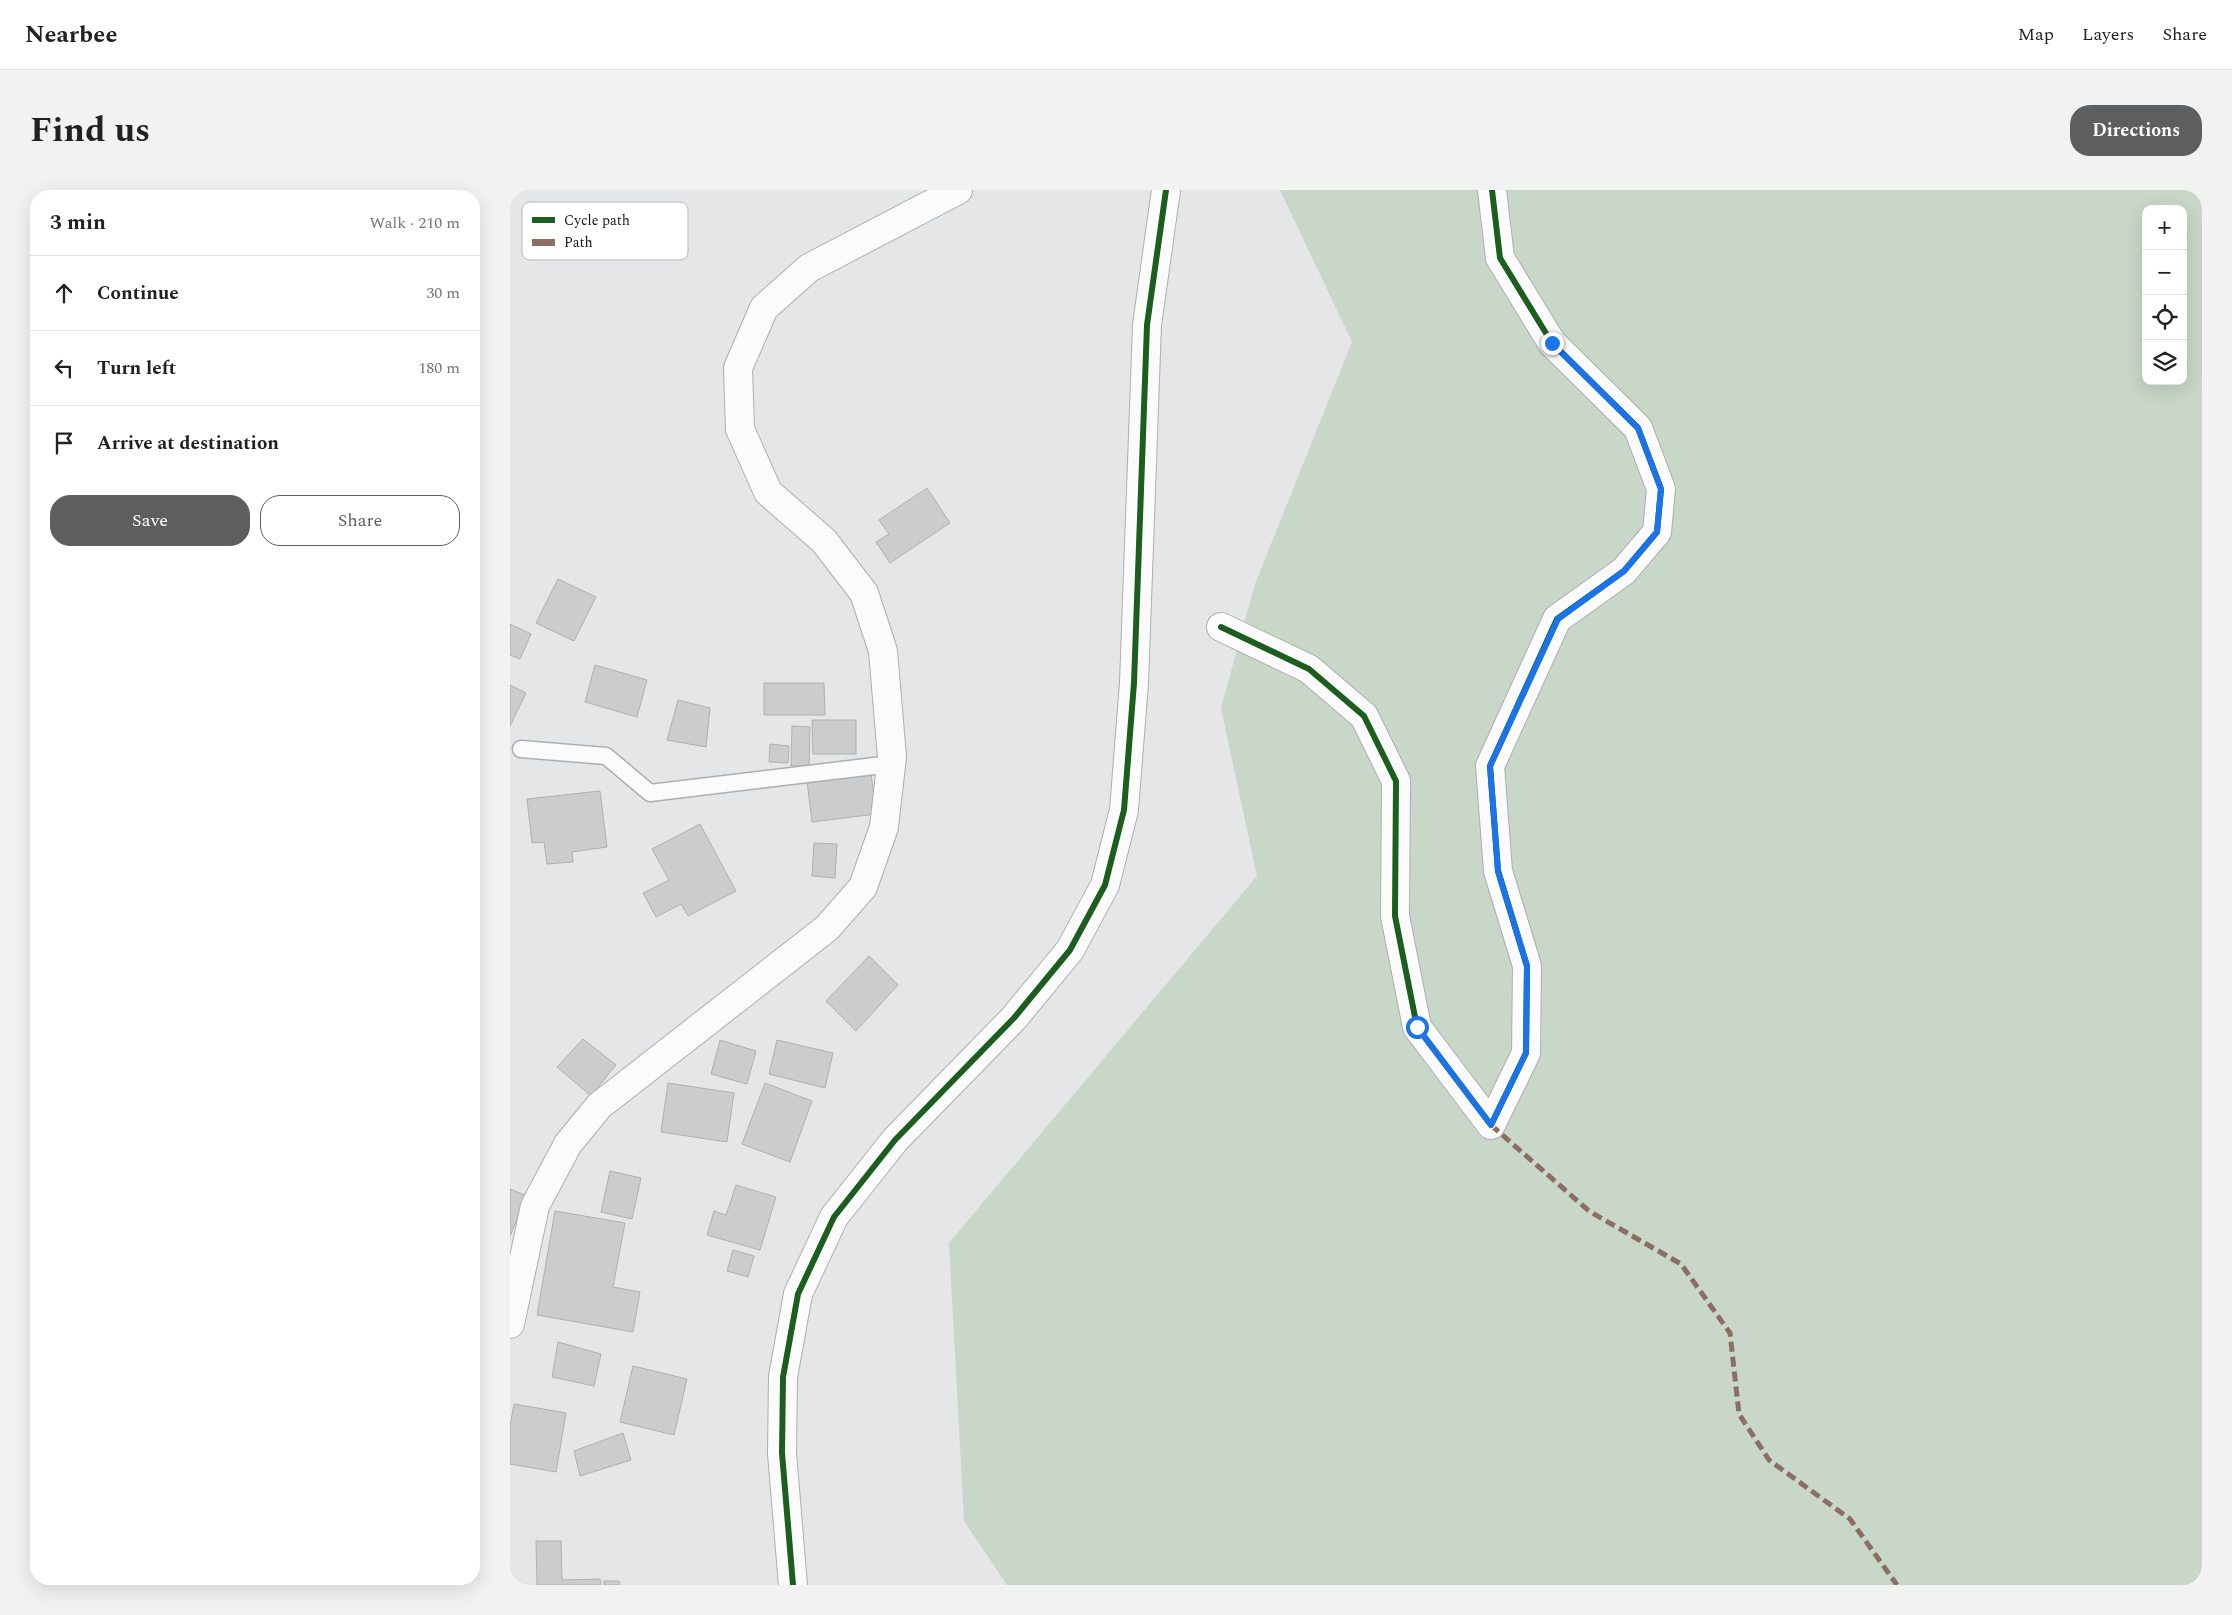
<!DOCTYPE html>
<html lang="en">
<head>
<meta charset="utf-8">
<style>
	body { margin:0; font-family:Spectral,serif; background:#f2f2f2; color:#202124 }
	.controls { position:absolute; right:15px; top:15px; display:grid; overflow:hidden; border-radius:10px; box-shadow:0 5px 20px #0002 }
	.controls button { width:45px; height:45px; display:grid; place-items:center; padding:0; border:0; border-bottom:1px solid #e0e0e0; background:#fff; color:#202124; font:25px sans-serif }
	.stop { position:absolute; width:15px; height:15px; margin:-11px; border:4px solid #1a73e8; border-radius:50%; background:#fff }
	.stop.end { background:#1a73e8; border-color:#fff; box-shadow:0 1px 5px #0008 }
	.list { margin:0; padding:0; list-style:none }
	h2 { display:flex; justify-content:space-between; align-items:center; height:65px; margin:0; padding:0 20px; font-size:21px }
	h2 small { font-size:16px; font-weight:400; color:#757577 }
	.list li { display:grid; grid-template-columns:32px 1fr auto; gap:15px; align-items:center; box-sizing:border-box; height:75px; padding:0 20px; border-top:1px solid #e0e0e0 }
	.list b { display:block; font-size:19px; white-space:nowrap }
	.list em { font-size:16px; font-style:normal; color:#757577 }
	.actions { display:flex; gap:10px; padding:15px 20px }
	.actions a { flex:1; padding:11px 0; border:1px solid #5d5e5f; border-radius:20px; text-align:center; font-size:18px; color:#5d5e5f }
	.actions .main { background:#5d5e5f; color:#fff }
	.icon { flex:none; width:28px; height:28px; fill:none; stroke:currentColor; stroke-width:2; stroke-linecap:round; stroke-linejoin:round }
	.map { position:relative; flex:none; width:1692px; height:1395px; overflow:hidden; border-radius:20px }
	header { display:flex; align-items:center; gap:30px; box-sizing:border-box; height:70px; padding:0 25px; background:#fff; border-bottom:1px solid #e0e0e0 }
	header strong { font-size:24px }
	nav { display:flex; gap:28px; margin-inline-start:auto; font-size:18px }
	.intro { display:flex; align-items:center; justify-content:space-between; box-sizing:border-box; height:120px; padding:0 30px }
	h1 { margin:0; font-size:35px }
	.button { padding:12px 22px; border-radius:20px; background:#5d5e5f; color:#fff; font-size:18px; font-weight:700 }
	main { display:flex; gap:30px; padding:0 30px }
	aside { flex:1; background:#fff; border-radius:20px; box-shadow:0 5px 20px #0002 }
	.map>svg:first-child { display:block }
</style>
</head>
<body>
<header>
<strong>Nearbee</strong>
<nav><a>Map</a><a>Layers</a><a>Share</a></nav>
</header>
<div class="intro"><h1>Find us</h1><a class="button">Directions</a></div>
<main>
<aside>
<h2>3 min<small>Walk · 210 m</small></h2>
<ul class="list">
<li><svg class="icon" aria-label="ahead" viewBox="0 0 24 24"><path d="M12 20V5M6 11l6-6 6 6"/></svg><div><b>Continue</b></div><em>30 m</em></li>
<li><svg class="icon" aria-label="left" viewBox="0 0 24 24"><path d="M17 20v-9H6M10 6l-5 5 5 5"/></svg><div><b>Turn left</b></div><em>180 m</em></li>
<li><svg class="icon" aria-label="arrive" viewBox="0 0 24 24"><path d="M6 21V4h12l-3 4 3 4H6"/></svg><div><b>Arrive at destination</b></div></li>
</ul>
<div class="actions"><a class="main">Save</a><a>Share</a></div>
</aside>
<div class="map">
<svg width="1692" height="1395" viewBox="0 0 1692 1395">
	<rect width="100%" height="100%" fill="#e5e6e7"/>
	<path fill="#c8d7c8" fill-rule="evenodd" d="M770 0H1692V1395H497L454 1331 439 1053 747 686 711 518 745 394 842 152ZM1636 19H1673V191H1636Z"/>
	<path fill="#cbcccd" stroke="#afb0b0" d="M417 298 440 333 380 373 366 352 379 344 369 330Z
		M48 389 86 407 64 451 26 433Z
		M0 434 21 444 10 469 0 465Z
		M85 475 137 490 127 527 75 512Z
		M254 493H314L315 525H254Z
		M0 495 16 503 0 536Z
		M168 510 200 518 196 557 157 550Z
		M302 530H346V564H303Z
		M282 536 300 537 299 576H281Z
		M260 554 279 556 278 573 259 572Z
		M361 583 366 624 302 632 297 591Z
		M90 601 97 657 62 662 63 672 37 674 34 652 22 653 17 609Z
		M190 634 226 701 178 726 171 714 146 727 133 703 159 690 142 659Z
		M304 653 327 654 325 688 302 686Z
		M359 766 388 795 346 841 316 811Z
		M73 849 106 875 81 906 47 877Z
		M210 850 246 861 237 894 201 884Z
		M267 850 323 863 315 898 259 884Z
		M158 893 224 903 217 952 151 942Z
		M255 893 302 911 280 972 232 954Z
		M100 981 131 988 122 1029 91 1022Z
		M226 995 266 1007 250 1060 197 1045 204 1021 216 1025Z
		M0 999 17 1006 0 1046Z
		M45 1021 115 1033 103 1097 130 1102 123 1142 27 1125Z
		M223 1060 244 1066 238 1087 217 1081Z
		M48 1152 91 1164 84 1196 42 1187Z
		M123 1176 177 1189 164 1245 110 1232Z
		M4 1214 56 1223 46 1282 0 1274V1236Z
		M113 1243 121 1270 70 1286 64 1261Z
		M26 1351H51L52 1390 90 1389 91 1395H27Z
		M94 1391H109L110 1395H94Z"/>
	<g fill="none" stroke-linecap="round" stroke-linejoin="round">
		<g stroke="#adaeaf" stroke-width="19">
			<path id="lane" d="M11 559 96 566 140 603 381 574"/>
		</g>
		<g stroke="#adaeaf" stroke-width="30">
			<path id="street" d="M711 437 799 479 854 526 886 591 885 726 907 837 981 935 1016 863 1017 776 988 681 980 576 1047 429 1114 381 1147 342 1151 299 1128 238 1042 153 990 68 982 0
				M0 1134 25 1016 58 954 89 916 317 738 353 697 374 637 382 567 373 461 354 403 314 351 258 302 230 239 228 178 254 118 299 78 448 0"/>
		</g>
		<g stroke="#adaeaf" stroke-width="30">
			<path id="secondary" d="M283 1395 272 1263 273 1187 288 1104 324 1027 385 950 504 828 560 760 595 695 614 620 624 493 637 135 656 0"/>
		</g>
		<use href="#lane" stroke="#fbfbfb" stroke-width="16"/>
		<use href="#street" stroke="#fbfbfb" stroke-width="28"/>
		<use href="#secondary" stroke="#fbfbfb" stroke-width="28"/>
		<path stroke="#8d6e63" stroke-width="5" stroke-dasharray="10 5" stroke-linecap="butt" d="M981 935 1079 1021 1171 1074 1220 1143 1229 1224 1259 1270 1340 1329 1387 1395"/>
		<g stroke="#fff" stroke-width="9">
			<path id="cycleway" d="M711 437 799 479 854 526 886 591 885 726 907 837 981 935 1016 863 1017 776 988 681 980 576 1047 429 1114 381 1147 342 1151 299 1128 238 1042 153 990 68 982 0
				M283 1395 272 1263 273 1187 288 1104 324 1027 385 950 504 828 560 760 595 695 614 620 624 493 637 135 656 0"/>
		</g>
		<use href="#cycleway" stroke="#1b5e20" stroke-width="6"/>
	</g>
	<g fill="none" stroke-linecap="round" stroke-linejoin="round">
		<path stroke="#1a73e8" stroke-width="6" d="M907 837 981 935 1016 863 1017 776 988 681 980 576 1048 429 1114 381 1147 342 1151 299 1128 238 1042 153"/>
	</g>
	<rect x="12" y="12" width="166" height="58" rx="8" fill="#fff" stroke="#b8b9b9" stroke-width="1"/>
	<rect x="22" y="27" width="23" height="6" fill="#1b5e20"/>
	<rect x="22" y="49" width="23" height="7" fill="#8d6e63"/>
	<g font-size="14" fill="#141516">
		<text x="54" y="35">Cycle path</text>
		<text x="54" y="57">Path</text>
	</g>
</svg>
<div class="controls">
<button>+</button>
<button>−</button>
<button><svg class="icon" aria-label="locate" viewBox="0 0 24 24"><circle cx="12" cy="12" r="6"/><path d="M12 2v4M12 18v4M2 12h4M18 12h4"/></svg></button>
<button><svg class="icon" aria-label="layers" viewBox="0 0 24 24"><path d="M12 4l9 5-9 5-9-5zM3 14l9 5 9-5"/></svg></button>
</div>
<div class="stop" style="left:907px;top:837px"></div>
<div class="stop end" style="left:1042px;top:153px"></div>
</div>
</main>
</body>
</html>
